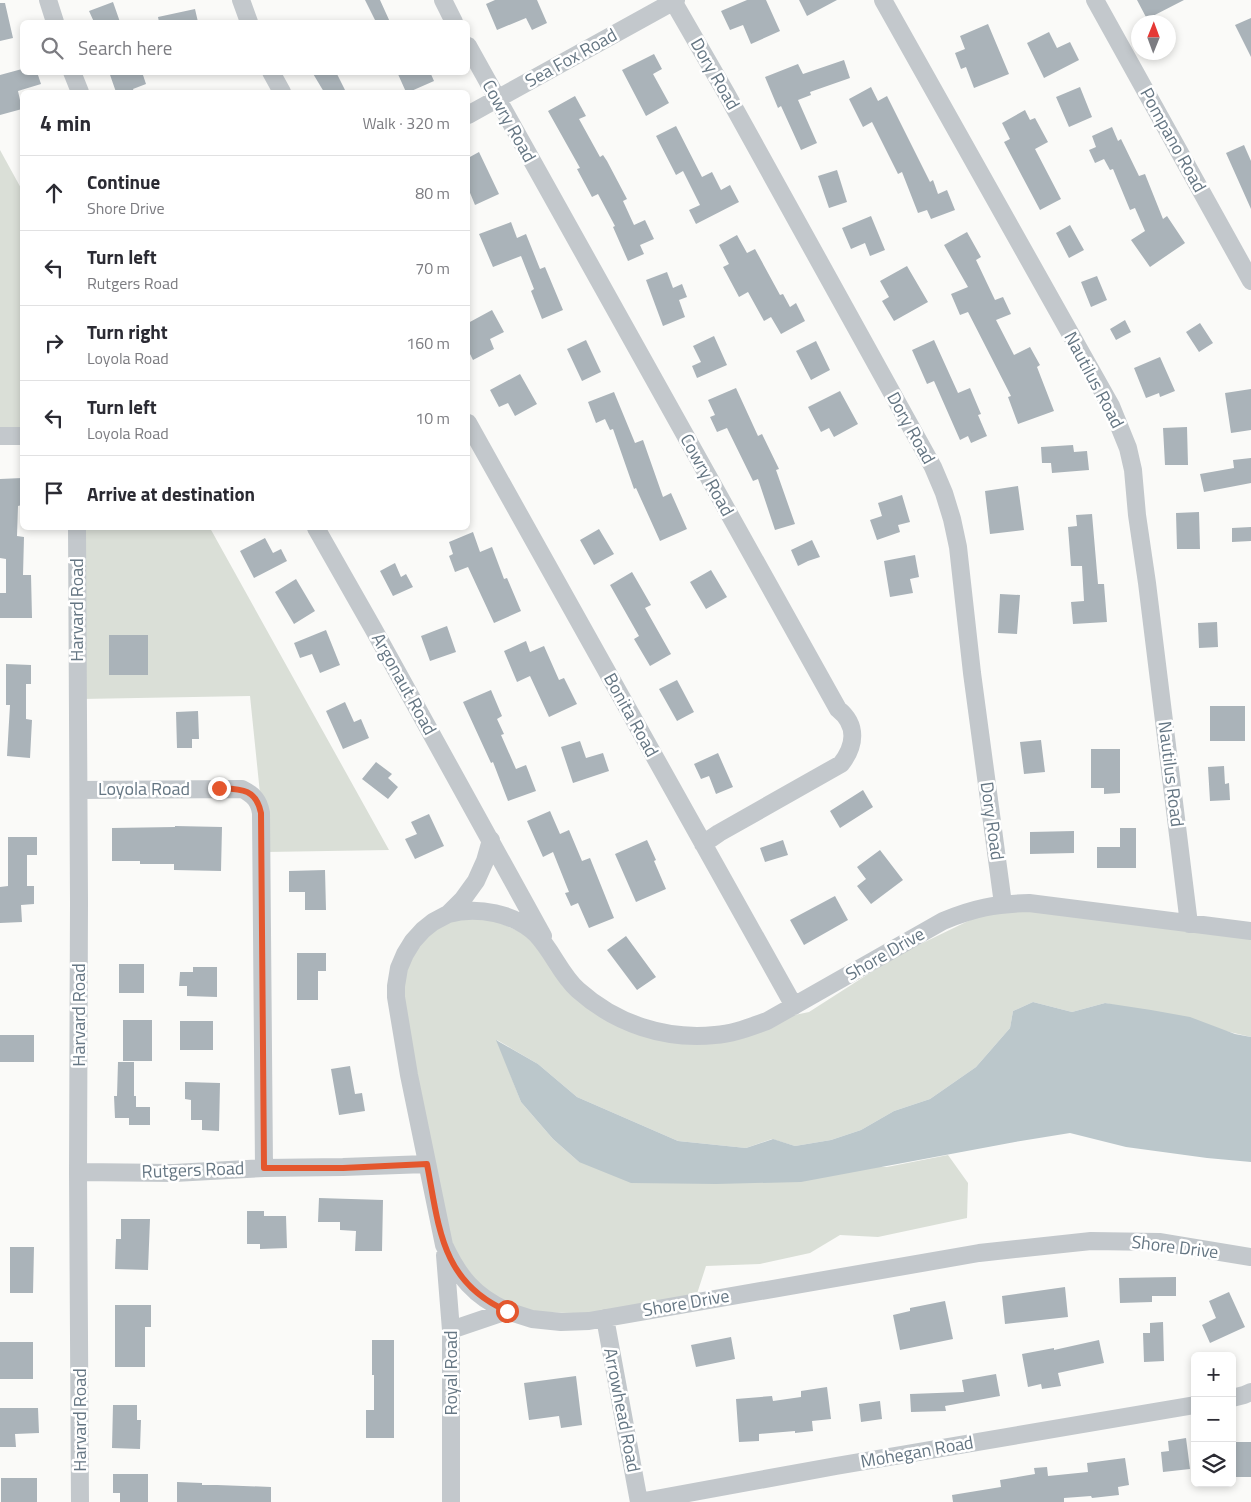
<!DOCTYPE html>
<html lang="en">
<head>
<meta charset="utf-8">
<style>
	body { margin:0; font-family:"Titillium Web",sans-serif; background:#f2f2f3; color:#2b2b33 }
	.controls { position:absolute; right:15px; bottom:15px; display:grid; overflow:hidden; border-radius:8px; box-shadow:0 2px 8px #0003 }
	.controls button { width:45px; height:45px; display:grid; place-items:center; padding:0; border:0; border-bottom:1px solid #e1e1e2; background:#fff; color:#2b2b33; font:25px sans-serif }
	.compass { position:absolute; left:1131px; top:15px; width:45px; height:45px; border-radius:50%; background:#fff; box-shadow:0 2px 8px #0003; rotate:1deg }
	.stop { position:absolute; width:15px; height:15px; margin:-11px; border:4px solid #e4572e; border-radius:50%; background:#fff }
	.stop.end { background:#e4572e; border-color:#fff; box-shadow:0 1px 5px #0008 }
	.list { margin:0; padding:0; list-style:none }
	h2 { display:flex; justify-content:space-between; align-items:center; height:65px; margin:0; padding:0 20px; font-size:21px }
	h2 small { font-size:16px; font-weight:400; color:#7c7c81 }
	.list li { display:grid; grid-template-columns:32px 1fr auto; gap:15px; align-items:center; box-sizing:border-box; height:75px; padding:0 20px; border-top:1px solid #e1e1e2 }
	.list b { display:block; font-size:19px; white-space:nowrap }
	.list p { margin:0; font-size:16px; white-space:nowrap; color:#7c7c81 }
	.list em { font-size:16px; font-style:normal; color:#7c7c81 }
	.icon { flex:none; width:28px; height:28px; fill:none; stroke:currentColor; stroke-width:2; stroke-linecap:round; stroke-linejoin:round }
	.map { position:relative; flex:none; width:1251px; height:1502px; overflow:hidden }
	.search { position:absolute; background:#fff; box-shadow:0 2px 8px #0003; left:20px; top:20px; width:450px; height:55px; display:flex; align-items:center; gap:12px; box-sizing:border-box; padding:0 18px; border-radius:8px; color:#7c7c81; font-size:19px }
	.panel { position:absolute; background:#fff; box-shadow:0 2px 8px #0003; left:20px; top:90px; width:450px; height:440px; border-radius:8px }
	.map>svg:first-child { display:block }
</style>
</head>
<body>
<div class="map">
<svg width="1251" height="1502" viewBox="0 0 1251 1502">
	<rect width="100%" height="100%" fill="#fafaf8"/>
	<path fill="#dadfd7" d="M0 150 22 190V438L0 436Z
		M78 528H210L389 850 266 852 250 696 81 699Z
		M997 907 1251 932V1037L1105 1003 1072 1012 1033 1002 1013 1011 1010 1028 976 1067 930 1099 894 1111 861 1130 831 1140 795 1146 772 1139 746 1148 678 1141 577 1097 538 1064 497 1040 521 1102 553 1139 579 1162 887 1167 948 1155 968 1183 967 1218 878 1237 840 1235 810 1253 760 1264 706 1266 694 1303 636 1314 511 1312 452 1269 397 976 420 935 453 918 486 917 530 936 562 977 675 1040 809 1012 898 955Z"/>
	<path fill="#bbc7cb" d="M1033 1002 1072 1012 1105 1003 1151 1010 1190 1017 1235 1034 1251 1037V1162L1207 1158 1126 1147 1070 1133 1015 1142 801 1182 716 1184 631 1183 579 1162 553 1139 521 1102 496 1040 538 1064 577 1097 678 1141 746 1148 773 1139 795 1146 831 1140 861 1130 894 1111 930 1099 976 1067 1010 1028 1013 1011Z"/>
	<path fill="#aab3b9" d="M365 0H380L390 22H376Z
		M495 0H537L547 23 532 30 526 18 497 30 486 4Z
		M747 0H766L780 31 751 44 743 25 730 30 721 11Z
		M799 0H837L807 16Z
		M1137 0H1184L1147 19Z
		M113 2 120 22H94L89 11Z
		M0 3H5L13 38 0 41Z
		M195 9 198 22H159L158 17Z
		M1251 18V57L1235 25Z
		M988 24 1009 74 974 88 966 67 961 69 955 53 965 49 960 36Z
		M1049 32 1057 48 1070 42 1079 60 1044 78 1027 43Z
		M654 54 662 69 653 74 669 103 646 116 622 70Z
		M844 60 850 78 810 92 811 95 798 100 817 143 801 150 781 106 778 108 765 77 798 64 803 74Z
		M22 69V72H37L41 84 18 91 22 109 0 115V75Z
		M109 72H142L146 84 133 89 134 92H116Z
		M312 72H336L346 92H324Z
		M397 72H430L434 81 409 92H406Z
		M871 87 878 101 887 96 930 182 933 180 938 194 947 190 955 210 931 219 927 210 918 213 902 172 898 174 872 122 863 127 849 99Z
		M1080 87 1092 117 1069 127 1056 97Z
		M575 96 586 116 579 119 600 157 603 155 607 161 627 199 623 201 634 225 645 220 654 239 640 245 644 254 628 261 613 227 615 226 598 194 592 197 577 169 580 168 548 111Z
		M1025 110 1030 120 1035 118 1048 142 1035 149 1061 199 1040 210 1004 142 1010 139 1002 123Z
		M676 126 702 177 712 172 721 190 730 185 739 202 696 224 689 210 700 205 683 171 676 175 656 136Z
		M1112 127 1118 141 1121 139 1139 176 1145 174 1163 219 1167 216 1185 243 1150 267 1131 240 1145 231 1135 208 1130 210 1113 169 1110 170 1104 159 1095 163 1089 150 1096 147 1092 136Z
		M1244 145 1251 161V209L1226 153Z
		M479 152 499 194 475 205 468 188V158Z
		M837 170 847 202 829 208 818 176Z
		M871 216 885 250 870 256 865 243 851 249 842 228Z
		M511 222 517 238 526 234 540 269 545 267 563 310 542 319 531 291 534 289 521 256 493 267 479 234Z
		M1070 225 1084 250 1069 258 1056 233Z
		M967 232 981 257 976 260 995 300 1003 297 1011 314 996 320 1014 355 1030 347 1040 365 1037 367 1054 411 1018 424 1008 397 1011 396 968 312 960 315 951 294 968 287 944 245Z
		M737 235 747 253 755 249 780 295 783 294 790 307 796 303 805 321 781 334 771 317 764 321 748 292 739 297 723 267 729 264 719 245Z
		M907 266 928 302 894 321 882 301 889 297 880 281Z
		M667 272 673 288 682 284 687 297 679 300 685 317 663 326 646 280Z
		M1097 276 1107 300 1091 307 1081 282Z
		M492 310 504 332 490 339 494 349 473 360 468 350V323Z
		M1125 320 1131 332 1116 340 1110 329Z
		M1200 323 1213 343 1199 352 1186 332Z
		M714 336 727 365 697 378 692 366 701 362 693 346Z
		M586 340 601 372 582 381 567 349Z
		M934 340 958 393 970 388 981 414 978 415 987 436 971 443 968 436 960 440 934 381 927 384 912 350Z
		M816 341 830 370 811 380 796 351Z
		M1160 357 1175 391 1160 397 1159 393 1146 398 1134 368Z
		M520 374 537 404 515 416 508 403 499 407 490 390Z
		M736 388 758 436 762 434 779 469 776 470 795 524 775 530 758 479 753 481 727 428 717 432 710 417 715 415 708 400Z
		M1251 389V430L1231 433 1225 393Z
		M840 391 858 424 834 437 829 428 821 432 808 407Z
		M614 392 635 443 643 440 663 497 671 493 687 529 660 541 636 488 634 489 613 429 610 430 605 419 596 423 588 402Z
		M1187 427 1188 465H1165L1163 428Z
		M1073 445 1074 452 1087 451 1089 470 1052 473 1051 463H1042L1041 447Z
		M1251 458V483L1204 492 1200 474 1234 468 1233 460Z
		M22 478V505L18 506 17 536 24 537 23 575H31L32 618H0V593H6V559L0 558V479Z
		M1018 486 1024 530 990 534 985 491Z
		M902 495 910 522 898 525 900 532 877 540 870 520 882 516 878 503Z
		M1199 512 1200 549H1177L1176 513Z
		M1092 514 1098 584H1104L1107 622 1073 624 1071 602 1084 601 1082 566H1071L1068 527 1077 526 1076 515Z
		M1251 527V541L1232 542V528Z
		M599 529 614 554 594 565 580 540Z
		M473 532 480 552 492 547 504 579 507 578 521 611 494 623 468 567 455 572 449 556 453 554 449 542Z
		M265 538 273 553 281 549 287 561 254 578 240 551Z
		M812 540 820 557 808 561 798 566 791 550Z
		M915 555 919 577 910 579 913 593 890 597 884 561Z
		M395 563 401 577 406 574 413 587 393 596 380 571Z
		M711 570 727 597 706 609 690 582Z
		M632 572 651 605 645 608 671 654 650 666 634 639 639 636 610 585Z
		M296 579 315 611 294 624 275 592Z
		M1000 594 1020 595 1017 634 998 633Z
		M1217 622 1218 647 1199 648 1198 623Z
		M447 626 456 652 430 661 421 636Z
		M326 630 340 665 320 673 312 654 300 658 294 643Z
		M109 635H148V675H109Z
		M526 641 530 652 544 646 559 680 564 678 577 704 549 717 530 676 517 682 504 651Z
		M6 664 31 665V684H26V719L32 720 30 758 7 756 10 705H6Z
		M677 680 694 712 677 721 659 689Z
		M491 690 502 716 497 719 504 734 501 735 516 769 526 765 536 791 508 801 493 762 491 763 463 702Z
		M345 702 354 722 361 719 369 738 343 749 326 711Z
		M1210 706H1245V741H1210Z
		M198 711 199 739H192V748H177L176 712Z
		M1041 740 1045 772 1024 774 1020 742Z
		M580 741 586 758 603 753 609 771 573 783 561 747Z
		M1091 749H1120V793L1104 794V788H1091Z
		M718 753 733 787 716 794 709 776 701 779 694 764Z
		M376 762 392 774 388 778 398 787 388 799 362 779Z
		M1224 766 1225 784 1229 783 1230 800 1210 801 1208 767Z
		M863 790 873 807 840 828 830 811Z
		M550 811 560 834 569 830 582 861 590 858 614 918 589 928 578 903 571 906 565 893 569 892 553 852 543 857 527 821Z
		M429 814 444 846 415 859 405 839 417 834 411 822Z
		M175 826 222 827 221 871 174 870V864H140V861H112V828L175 827Z
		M1120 828H1136V868H1097V847H1120Z
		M1074 831V853L1030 854V832Z
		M8 837H37V855H27V886H34V904L21 905 22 922 0 923V887L8 886Z
		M647 840 656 860 654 861 666 889 636 902 615 854Z
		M783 840 788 855 765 862 760 848Z
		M880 850 903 880 871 904 857 886 866 879 857 867Z
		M325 870 326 910H305V892H289V871Z
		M835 896 848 920 804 945 790 920Z
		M626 936 656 977 637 990 607 950Z
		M297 953H326V971H318V1000H297Z
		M119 964H144V993H119Z
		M193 967H217V997L187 996V986H179L180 972H193Z
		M123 1020H152V1061H123Z
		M180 1021H213V1050H180Z
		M0 1035H34V1062H0Z
		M118 1062H134V1096H136V1107H150V1125H129V1118H115L114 1096H117Z
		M350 1066 355 1094 362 1093 365 1111 339 1115 331 1069Z
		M185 1082 220 1083 219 1131 202 1130V1120H191V1100L185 1099Z
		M319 1198 383 1200 382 1251H355L356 1231 340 1230V1222H318Z
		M247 1211H264V1216H286L287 1248 260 1249V1244H247Z
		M121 1219H150L148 1270 115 1269 116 1239H121Z
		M10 1247H34L33 1293H10Z
		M1176 1277V1296H1152V1302L1120 1303 1119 1278Z
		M1065 1287 1068 1317 1005 1324 1002 1296Z
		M1229 1292 1245 1327 1210 1343 1202 1325 1216 1318 1209 1301Z
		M945 1301 953 1339 900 1350 893 1315 910 1311V1308Z
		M115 1305H151V1327H145V1367H115Z
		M1163 1322 1164 1361 1144 1362 1143 1333H1150V1323Z
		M731 1337 735 1359 696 1367 691 1345Z
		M372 1340H394V1438H366V1410H374V1375H372Z
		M1099 1340 1104 1363 1058 1373 1061 1386 1042 1389 1041 1384 1028 1387 1022 1354 1054 1348V1350Z
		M0 1342H33V1379H0Z
		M996 1374 1000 1396 945 1406 946 1411 911 1412 910 1394 964 1392 962 1380Z
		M576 1376 582 1425 561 1428 559 1416 529 1420 524 1383Z
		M827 1387 831 1419 812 1421 813 1431 795 1433V1431L759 1434V1441L739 1442 736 1399 772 1396 773 1401 801 1397V1391Z
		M880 1401 882 1419 861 1422 859 1404Z
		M113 1405H137V1420H141L140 1449 112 1448Z
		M0 1408H38L39 1433 15 1434 16 1447H0Z
		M1186 1438 1190 1469 1163 1472 1161 1452 1169 1451 1168 1441Z
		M1232 1442H1251V1477H1235V1461H1232Z
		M1125 1458 1129 1485 1118 1487 1119 1495 1092 1498 1091 1496 1064 1498V1502H953L952 1495 1001 1487 1000 1480 1035 1474 1034 1468 1047 1467 1048 1476 1088 1472 1087 1463Z
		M113 1474H148V1502H120V1493H113Z
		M1 1478H37V1502H1Z
		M177 1482 202 1483V1485H217L271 1487V1502H177Z"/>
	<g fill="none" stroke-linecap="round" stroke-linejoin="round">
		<path stroke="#c3c8cc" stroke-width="18" d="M48 0 55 22
			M241 0 249 22
			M443 0 454 22
			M883 0 1111 406 1128 448 1133 470 1137 515 1147 583 1189 924
			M1095 0 1251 281
			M673 1 726 93 933 467 944 493 952 519 958 547 972 673 1003 904
			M468 46 838 709C858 725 855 746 841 764L719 833 703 844
			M72 72 80 92
			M271 72 282 92
			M468 115 676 0
			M468 423 794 1006
			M0 436H22
			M77 528 79 903 78 1172 80 1502
			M316 528 374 630 543 936
			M79 790 242 789C254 795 259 801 261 813L264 1168
			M491 840 485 861 476 881 463 899 448 914 433 922 423 930 413 941 405 954 399 968 396 986V997L409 1075 444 1245C459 1277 474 1296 507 1311
			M448 914C477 906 515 913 537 935 553 952 561 975 578 990 616 1024 665 1040 715 1035 733 1034 750 1027 767 1021L943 921C974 908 995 904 1029 903L1251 931
			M78 1172 174 1173 264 1168 343 1167 427 1164
			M445 1255 451 1330V1502
			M605 1318 639 1502
			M451 1330 507 1311 532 1319 561 1322 589 1321 979 1253 1091 1241 1159 1242 1251 1257
			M1232 1398 1244 1395 1251 1392
			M639 1502 836 1466 1195 1405"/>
	</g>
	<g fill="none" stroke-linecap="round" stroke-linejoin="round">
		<path stroke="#e4572e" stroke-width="6" d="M219 788C240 789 256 788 261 813L264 1168H343L427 1164C439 1227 441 1282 507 1311"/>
	</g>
	<g text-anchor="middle" stroke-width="5" stroke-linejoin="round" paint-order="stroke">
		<g font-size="18" fill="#657683" stroke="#fff">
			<text transform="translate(571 58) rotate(-29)" y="6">Sea Fox Road</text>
			<text transform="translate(715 74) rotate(60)" y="6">Dory Road</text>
			<text transform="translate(509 121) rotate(61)" y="6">Cowry Road</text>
			<text transform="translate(1173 140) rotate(61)" y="6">Pompano Road</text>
			<text transform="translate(1094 380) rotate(62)" y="6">Nautilus Road</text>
			<text transform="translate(911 428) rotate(61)" y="6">Dory Road</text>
			<text transform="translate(707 475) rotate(61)" y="6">Cowry Road</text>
			<text transform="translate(77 610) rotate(-90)" y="6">Harvard Road</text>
			<text transform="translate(404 684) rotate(61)" y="6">Argonaut Road</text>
			<text transform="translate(631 715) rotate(61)" y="6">Bonita Road</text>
			<text transform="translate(1171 774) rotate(83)" y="6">Nautilus Road</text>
			<text x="144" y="795">Loyola Road</text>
			<text transform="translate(992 821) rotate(82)" y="6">Dory Road</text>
			<text transform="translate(885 954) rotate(-30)" y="6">Shore Drive</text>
			<text transform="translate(79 1015) rotate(-90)" y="6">Harvard Road</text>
			<text transform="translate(193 1170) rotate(-2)" y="6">Rutgers Road</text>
			<text transform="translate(1175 1247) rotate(7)" y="6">Shore Drive</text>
			<text transform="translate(686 1303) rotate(-10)" y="6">Shore Drive</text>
			<text transform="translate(451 1373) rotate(-90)" y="6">Royal Road</text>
			<text transform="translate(622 1410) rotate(79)" y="6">Arrowhead Road</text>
			<text transform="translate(80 1420) rotate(-90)" y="6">Harvard Road</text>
			<text transform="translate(917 1452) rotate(-10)" y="6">Mohegan Road</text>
		</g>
	</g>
</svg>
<div class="controls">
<button>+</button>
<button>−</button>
<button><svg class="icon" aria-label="layers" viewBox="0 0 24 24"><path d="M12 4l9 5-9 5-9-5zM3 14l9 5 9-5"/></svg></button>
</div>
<svg class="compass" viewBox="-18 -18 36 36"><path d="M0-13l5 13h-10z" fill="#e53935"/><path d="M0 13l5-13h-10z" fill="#7c7c81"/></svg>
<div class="stop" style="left:507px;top:1311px"></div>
<div class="stop end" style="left:219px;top:788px"></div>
<div class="search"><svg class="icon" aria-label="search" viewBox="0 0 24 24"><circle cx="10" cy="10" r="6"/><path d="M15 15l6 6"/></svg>Search here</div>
<section class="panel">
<h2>4 min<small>Walk · 320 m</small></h2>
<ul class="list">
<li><svg class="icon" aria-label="ahead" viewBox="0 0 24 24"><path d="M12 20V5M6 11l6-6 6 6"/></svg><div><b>Continue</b><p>Shore Drive</p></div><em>80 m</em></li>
<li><svg class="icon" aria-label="left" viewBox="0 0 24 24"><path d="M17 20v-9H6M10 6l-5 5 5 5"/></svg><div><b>Turn left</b><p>Rutgers Road</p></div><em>70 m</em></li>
<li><svg class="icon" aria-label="right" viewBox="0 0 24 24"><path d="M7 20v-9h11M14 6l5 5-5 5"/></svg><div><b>Turn right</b><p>Loyola Road</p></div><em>160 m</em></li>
<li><svg class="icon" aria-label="left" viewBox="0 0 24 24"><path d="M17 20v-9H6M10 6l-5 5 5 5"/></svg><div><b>Turn left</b><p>Loyola Road</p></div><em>10 m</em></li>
<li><svg class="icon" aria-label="arrive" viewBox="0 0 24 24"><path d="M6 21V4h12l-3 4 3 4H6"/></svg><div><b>Arrive at destination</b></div></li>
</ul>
</section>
</div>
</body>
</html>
